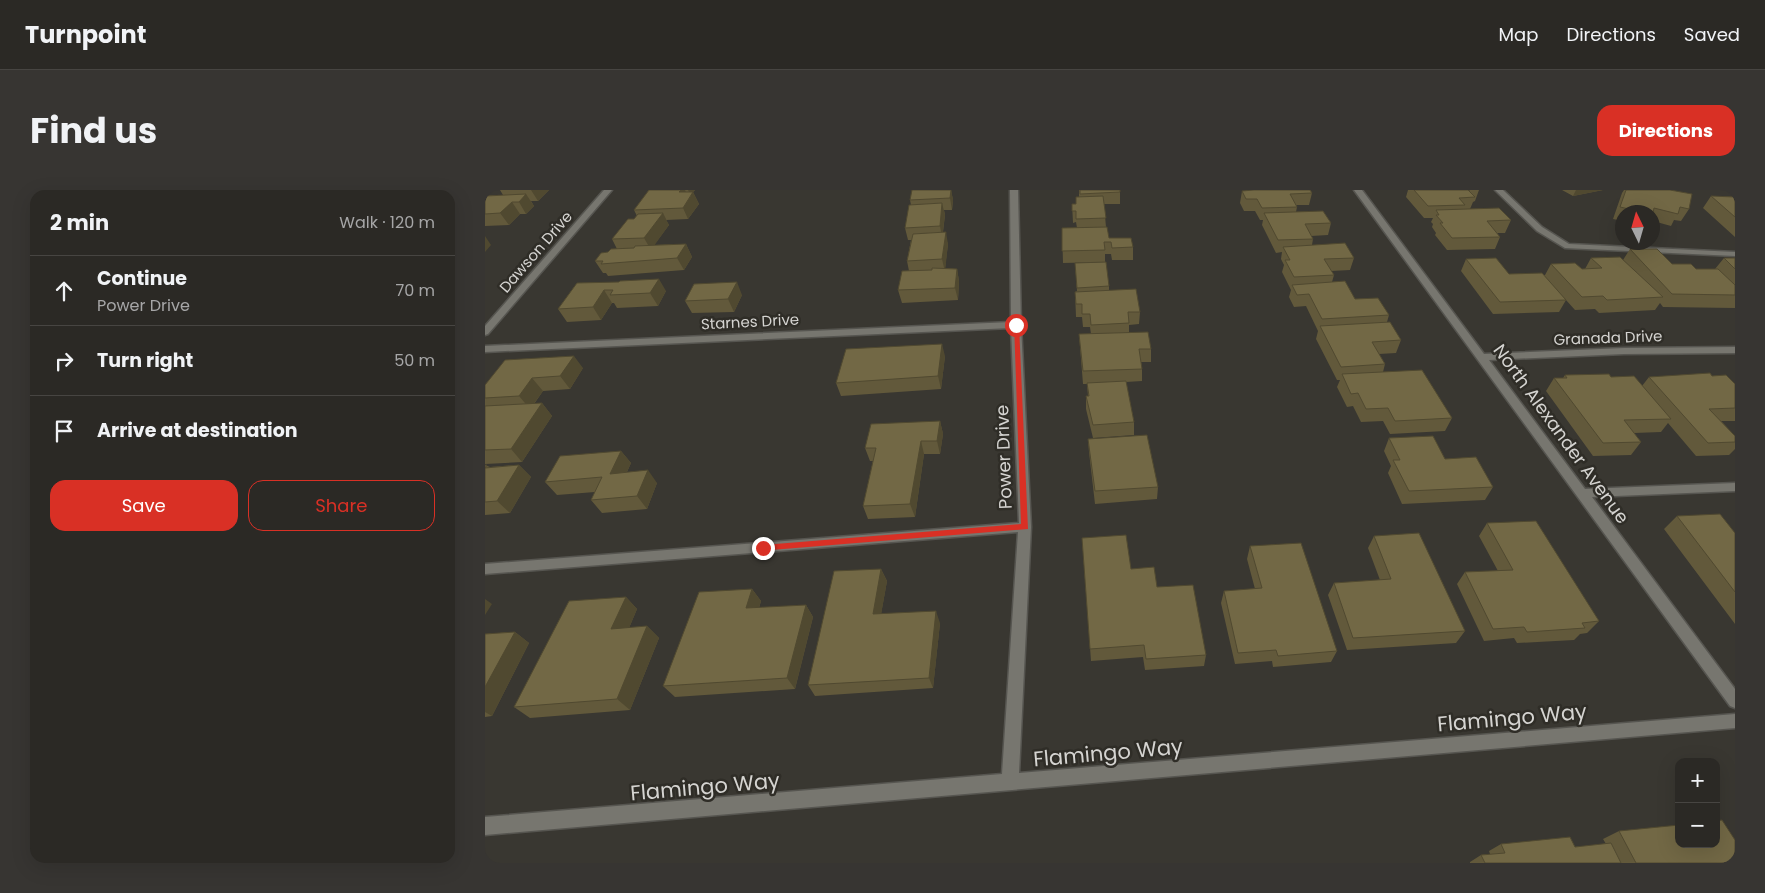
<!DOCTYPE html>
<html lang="en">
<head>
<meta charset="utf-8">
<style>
	body { margin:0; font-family:Poppins,sans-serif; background:#373532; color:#f1f3f6 }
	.controls { position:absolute; right:15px; bottom:15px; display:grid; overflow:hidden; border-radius:10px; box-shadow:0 5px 20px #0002 }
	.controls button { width:45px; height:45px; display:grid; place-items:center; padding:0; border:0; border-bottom:1px solid #474542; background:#2b2925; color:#f1f3f6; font:25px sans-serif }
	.compass { position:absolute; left:1130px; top:15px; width:45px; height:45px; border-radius:50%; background:#2b2925; box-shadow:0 5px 20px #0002; rotate:355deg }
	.stop { position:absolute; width:15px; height:15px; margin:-11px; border:4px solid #d93025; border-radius:50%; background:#fff }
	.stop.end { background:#d93025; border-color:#fff; box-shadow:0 1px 5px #0008 }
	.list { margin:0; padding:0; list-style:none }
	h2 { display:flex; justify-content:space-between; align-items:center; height:65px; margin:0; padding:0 20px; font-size:21px }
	h2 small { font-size:16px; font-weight:400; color:#a6a6a7 }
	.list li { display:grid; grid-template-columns:32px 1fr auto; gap:15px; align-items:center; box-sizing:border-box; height:70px; padding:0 20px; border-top:1px solid #474542 }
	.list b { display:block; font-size:19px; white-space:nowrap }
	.list p { margin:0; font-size:16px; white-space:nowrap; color:#a6a6a7 }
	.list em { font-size:16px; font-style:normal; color:#a6a6a7 }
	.actions { display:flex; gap:10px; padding:15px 20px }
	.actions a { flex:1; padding:11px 0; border:1px solid #d93025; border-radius:15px; text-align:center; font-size:18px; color:#d93025 }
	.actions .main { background:#d93025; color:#fff }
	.icon { flex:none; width:28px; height:28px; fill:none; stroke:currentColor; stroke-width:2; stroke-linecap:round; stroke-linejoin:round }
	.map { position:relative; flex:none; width:1250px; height:673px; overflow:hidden; border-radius:15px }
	header { display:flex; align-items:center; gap:30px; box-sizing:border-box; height:70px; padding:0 25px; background:#2b2925; border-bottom:1px solid #474542 }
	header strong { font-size:24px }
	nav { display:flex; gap:28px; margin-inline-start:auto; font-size:18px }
	.intro { display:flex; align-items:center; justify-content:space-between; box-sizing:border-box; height:120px; padding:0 30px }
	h1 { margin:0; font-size:35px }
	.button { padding:12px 22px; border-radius:15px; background:#d93025; color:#fff; font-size:18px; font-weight:700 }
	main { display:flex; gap:30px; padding:0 30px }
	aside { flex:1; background:#2b2925; border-radius:15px; box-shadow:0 5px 20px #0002 }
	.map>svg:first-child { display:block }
</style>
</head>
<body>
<header>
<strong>Turnpoint</strong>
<nav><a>Map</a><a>Directions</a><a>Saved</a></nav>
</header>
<div class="intro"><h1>Find us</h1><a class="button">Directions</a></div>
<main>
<aside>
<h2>2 min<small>Walk · 120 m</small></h2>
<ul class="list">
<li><svg class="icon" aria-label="ahead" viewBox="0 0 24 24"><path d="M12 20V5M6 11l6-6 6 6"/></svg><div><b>Continue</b><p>Power Drive</p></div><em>70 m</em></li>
<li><svg class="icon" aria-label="right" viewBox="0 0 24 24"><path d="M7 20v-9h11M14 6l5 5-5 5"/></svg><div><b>Turn right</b></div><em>50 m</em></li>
<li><svg class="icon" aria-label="arrive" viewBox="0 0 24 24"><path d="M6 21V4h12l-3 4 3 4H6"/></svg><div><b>Arrive at destination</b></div></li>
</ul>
<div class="actions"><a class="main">Save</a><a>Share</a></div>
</aside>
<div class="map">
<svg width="1250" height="673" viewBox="0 0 1250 673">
	<rect width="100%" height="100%" fill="#393731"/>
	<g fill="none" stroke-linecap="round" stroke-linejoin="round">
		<g stroke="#565550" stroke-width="3">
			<path id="minor" d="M119 0H127L3 144 0 145V136Z
				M525 0H533L536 135 546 337 534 583 1250 524V538L0 645V627L517 584 533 342 0 384V374L534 333 526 138 0 162V156L526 132Z
				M869 0H877L999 164 1139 158 1250 157V163L1139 164 1004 170 1100 299 1250 293V301L1107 307 1250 499V518L1245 516Z
				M1010 0H1018L1057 37 1084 54 1250 62V66L1080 58 1052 41Z"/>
		</g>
		<use href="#minor" fill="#77766f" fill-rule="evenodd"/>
	</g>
	<path fill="#62593b" d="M15 0H64L53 11H46L49 16 41 24H35L24 35 0 36V6L18 5Z
		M164 0H210L208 2 214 14 203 29 181 30 184 35 169 55 201 54 207 67 199 80 123 86 121 83H118L110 71 123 62 132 59 127 49 149 29 152 26 149 20Z
		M466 0 468 10 467 20H459L460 25 458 42 463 54 460 78 472 79 474 91 473 110 417 113 413 100 424 81 422 71 426 50H423L420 38 426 15 425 10Z
		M594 0H635V14H619L621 37 624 48 648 57V70H627L626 64H620V72L578 73 577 38H592L591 32 588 33 587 14H591L594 7Z
		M761 0H825L827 3 824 15H811L812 17 811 22 846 33 843 45 826 46 828 49 827 55 869 68 865 80 846 81 849 85 847 92 870 109 904 125 902 132 916 150 911 163 894 164 900 174 898 182 967 228 960 241 905 244 898 231 876 232 868 216 862 217 852 197 855 190H852L831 149 833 141 821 116 809 117 804 107 806 100 797 82 799 75 796 69 797 62 791 63 777 35 778 30H775L770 21H759L755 13 757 1H762Z
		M923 0H994L990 11 988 12 985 19 1026 30 1020 43H1012L1015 47 1010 59 962 60 950 45 951 43 947 37 948 34 946 32 948 28H939L921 7Z
		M1077 0H1118L1088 6Z
		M1139 0H1185L1204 19 1196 31 1189 30 1186 36 1168 31V22H1138V31L1128 29 1137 3Z
		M1226 6 1249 7 1250 6V47L1218 18Z
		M1145 59 1187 74 1211 79H1230L1239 68H1250V118L1178 117 1175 113 1170 120 1114 123 1110 119 1090 120 1081 110 1074 122 1008 124 976 81 981 69 1024 84 1060 85 1066 74 1097 79H1100L1106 68 1138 70Z
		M590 73 624 96V100L655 122 654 134 644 135V142L666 159V172H656L657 179V191L641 192 649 232V245L608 248 601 219V206H603L602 194H598L594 144H606L605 137H598L597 127H591L590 102 592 101Z
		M92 93 181 101 173 116 132 118 129 113H127L116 130 82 132 73 119Z
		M257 105 249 122 207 123 200 111Z
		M460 166 456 199 356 206 351 193Z
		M98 178 85 199 58 201 49 214 57 213 67 226 37 272 0 274V195Z
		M1080 185 1126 187 1157 196 1164 187 1227 186 1250 194V231H1236L1250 246V259L1244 265 1211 266 1183 233 1176 242 1149 243 1156 252 1146 265 1108 266 1061 201 1069 188H1078Z
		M455 231 458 244 455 264H439L430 327 383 329 378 316 388 271H385L380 258Z
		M904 248 960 269 1008 297 1000 310 917 314 903 283 906 276 899 261Z
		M603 249 673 297 672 309 610 314 604 262Z
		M136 261 146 273 142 282 172 293 162 319 117 323 106 310 110 302 72 305 60 292Z
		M0 275 5 277 34 275 46 287 25 323 0 325Z
		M1192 326 1250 343V434L1179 339Z
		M1002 333 1114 431 1102 443 1095 444 1089 450 1032 453 1029 448 999 451 972 394 980 382 1013 381 994 346Z
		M889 346 980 441 971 453 862 460 843 405 849 393 895 390 883 358Z
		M597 348 646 379 672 397 721 465 719 476 660 480 658 467 606 471Z
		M765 356 852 461 846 472 788 477 787 471 750 474 736 413 739 401 770 399 762 369Z
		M396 379 402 391 396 424 455 433 448 498 330 506 323 495Z
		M267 399 276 411 274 418 321 415 328 427 310 499 190 507 178 496Z
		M141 407 152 419 144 438 162 436 174 448 145 520 45 528 29 517Z
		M30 442 44 453 7 526 0 527V444Z
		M1134 641 1250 673H985V672L996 665 1005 664 1004 661 1016 654 1090 657 1121 654 1118 649Z"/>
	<path fill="#504930" d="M46 0H64L53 11Z
		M196 0H200L204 9 194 2Z
		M203 0H210L208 2 214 14 203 29 198 18 206 6Z
		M466 0 468 10 467 20 465 8Z
		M1091 0H1118L1088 6Z
		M41 4 49 16 41 24 34 12Z
		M27 12 35 24 24 35 15 23Z
		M457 13 460 25 457 48 455 36Z
		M178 23 184 35 166 60 159 48Z
		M461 42 463 54 460 82 457 69Z
		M0 46 6 55 0 62Z
		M201 54 207 67 199 80 192 68Z
		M472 79 474 91 473 110 470 98Z
		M174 89 181 101 173 116 165 103Z
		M252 92 257 105 249 122 243 109Z
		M119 100 127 113 116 130 108 117Z
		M457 154 460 166 456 199 453 186Z
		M89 166 98 178 85 199 75 186Z
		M47 188 58 201 45 219 34 206Z
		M57 213 67 226 37 272 26 259Z
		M455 231 458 244 455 264 452 251Z
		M436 251 439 264 430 327 425 314Z
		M136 261 146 273 135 297 125 284Z
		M34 275 46 287 25 323 12 311Z
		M163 280 172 293 162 319 152 306Z
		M396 379 402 391 394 436 388 424Z
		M267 399 276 411 270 430 261 418Z
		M141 407 152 419 139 450 126 439Z
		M0 409 7 414 0 425Z
		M321 415 328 427 310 499 302 488Z
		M451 421 455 433 448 498 444 488Z
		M162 436 174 448 145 520 132 509Z
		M30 442 44 453 7 526 0 522V497Z"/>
	<path fill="#726845" stroke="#504930" d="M164 0H196L194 2H208L198 18 149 20Z
		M427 0H466L465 8 425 10Z
		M595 0H635V2L595 4Z
		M769 0H825L827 3 805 4 812 17 777 18 772 9H761L757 1Z
		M929 0H985H983L990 7 974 8 980 15 943 16Z
		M1141 0H1185L1207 4 1204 19 1195 17 1193 24 1169 18 1168 23 1158 22 1135 17Z
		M41 4 34 12H27L15 23 0 24V6H1Z
		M618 6 621 28 591 29V21H587V14H591V7Z
		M1226 6 1250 7V27Z
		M457 13 455 36 420 38 424 15Z
		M1014 18 1026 30 1002 31 1015 47 967 48 955 33H958L951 25H954L951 20Z
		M838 21 846 33 820 34 828 49 793 50 779 23Z
		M178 23 159 48 127 49 143 29H149L153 24Z
		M622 37 624 48H646L648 57 627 58 626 52H619L620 60 577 61V38Z
		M461 42 457 69 422 71 428 44Z
		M860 53 869 68 839 69 849 85 809 87 800 70H805L798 57Z
		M201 54 192 68 116 74 118 71H110L116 63 123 62 126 59 149 58 150 56Z
		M1145 59H1172L1187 74H1206L1211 79H1233L1250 95V105L1187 104Z
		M1135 67 1178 107 1122 110 1118 106 1097 107 1066 74 1090 73 1097 79 1117 78 1106 68Z
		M1011 68 1024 84 1057 83 1081 110 1015 112 981 69Z
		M1239 68H1250V79Z
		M621 72 624 96 592 98 590 73Z
		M447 78 472 79 470 98 413 100 417 81 447 80Z
		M174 89 165 103 125 105 128 100H119L108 117 73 119 92 93 134 92 135 91Z
		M860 91 870 109 893 108 904 125 837 129 824 104 812 105 807 95Z
		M252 92 243 109 200 111 209 94Z
		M651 99 655 122H643L644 133 606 135 605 124H597V114H591L590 102Z
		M905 132 916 150 887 152 900 174 856 177 835 136Z
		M663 142 666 159H654L657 179 598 181 594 144Z
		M457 154 453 186 351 193 361 159Z
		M89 166 75 186 47 188 34 206 0 208V195L20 170Z
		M937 180 967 228 910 231 903 218 881 219 873 203 866 204 857 184Z
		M1225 183 1227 186 1241 185 1250 194V218L1224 219 1250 246V252L1223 253 1164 187Z
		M1124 184 1126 187 1149 186 1186 229 1139 230 1156 252 1118 253 1069 188H1082L1080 185Z
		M641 191 649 232 608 235 601 206H604L602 193Z
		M57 213 26 259 0 260V216Z
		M455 231 452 251H436L425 314 378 316 391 258H380L386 234Z
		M662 245 673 297 610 301 603 249Z
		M948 246 960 269 991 267 1008 297 924 301 908 270H915L904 248Z
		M136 261 125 284 163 280 152 306 106 310 117 287 60 292 75 266Z
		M0 275H2L0 278 34 275 12 311 0 312Z
		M1235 324 1250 343V402L1192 326Z
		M1051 331 1114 431 1097 433 1100 438 1042 442 1039 437 1008 439 980 382 1028 380 1002 333Z
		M934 343 980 441 868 448 849 393 906 389 889 346Z
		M641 345 646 379 669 377 672 397 708 395 721 465 661 469 659 455 605 459 597 348Z
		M816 353 852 461 793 466 791 460 753 463 739 401 777 398 765 356Z
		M396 379 388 424 451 421 444 488 323 495 349 381Z
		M267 399 261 418 321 415 302 488 178 496 214 402Z
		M141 407 126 439 162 436 132 509 29 517 84 411Z
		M30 442 0 497V444Z
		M1237 630 1250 650V673H1151L1134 641 1194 635V654H1231V631Z
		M1085 647 1090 657 1126 653 1136 673H1000L996 665 1020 663 1016 654Z"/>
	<path fill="#d93025" d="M529 133 534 135 543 339 275 361V356L278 355 536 334Z"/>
	<g text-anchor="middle" stroke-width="5" stroke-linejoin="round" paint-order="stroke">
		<g font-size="15" fill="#d5d4d1" stroke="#2f2d27">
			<text transform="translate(51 62) rotate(-49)" y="5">Dawson Drive</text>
			<text transform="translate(265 132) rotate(-3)" y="5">Starnes Drive</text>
			<text transform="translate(1123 148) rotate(-2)" y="5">Granada Drive</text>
		</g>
		<g font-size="18" fill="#d5d4d1" stroke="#2f2d27">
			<text transform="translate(1076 244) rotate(54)" y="6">North Alexander Avenue</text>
			<text transform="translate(519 267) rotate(-92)" y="6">Power Drive</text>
		</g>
		<g font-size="21" fill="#d5d4d1" stroke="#2f2d27">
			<text transform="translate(1027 528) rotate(-5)" y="7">Flamingo Way</text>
			<text transform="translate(623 563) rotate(-5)" y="7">Flamingo Way</text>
			<text transform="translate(220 597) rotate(-5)" y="7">Flamingo Way</text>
		</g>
	</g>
</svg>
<div class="controls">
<button>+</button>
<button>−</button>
</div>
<svg class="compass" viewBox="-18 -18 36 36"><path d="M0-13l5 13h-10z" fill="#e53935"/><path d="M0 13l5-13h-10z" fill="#a6a6a7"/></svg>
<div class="stop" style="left:531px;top:135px"></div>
<div class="stop end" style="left:278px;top:358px"></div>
</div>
</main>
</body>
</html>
